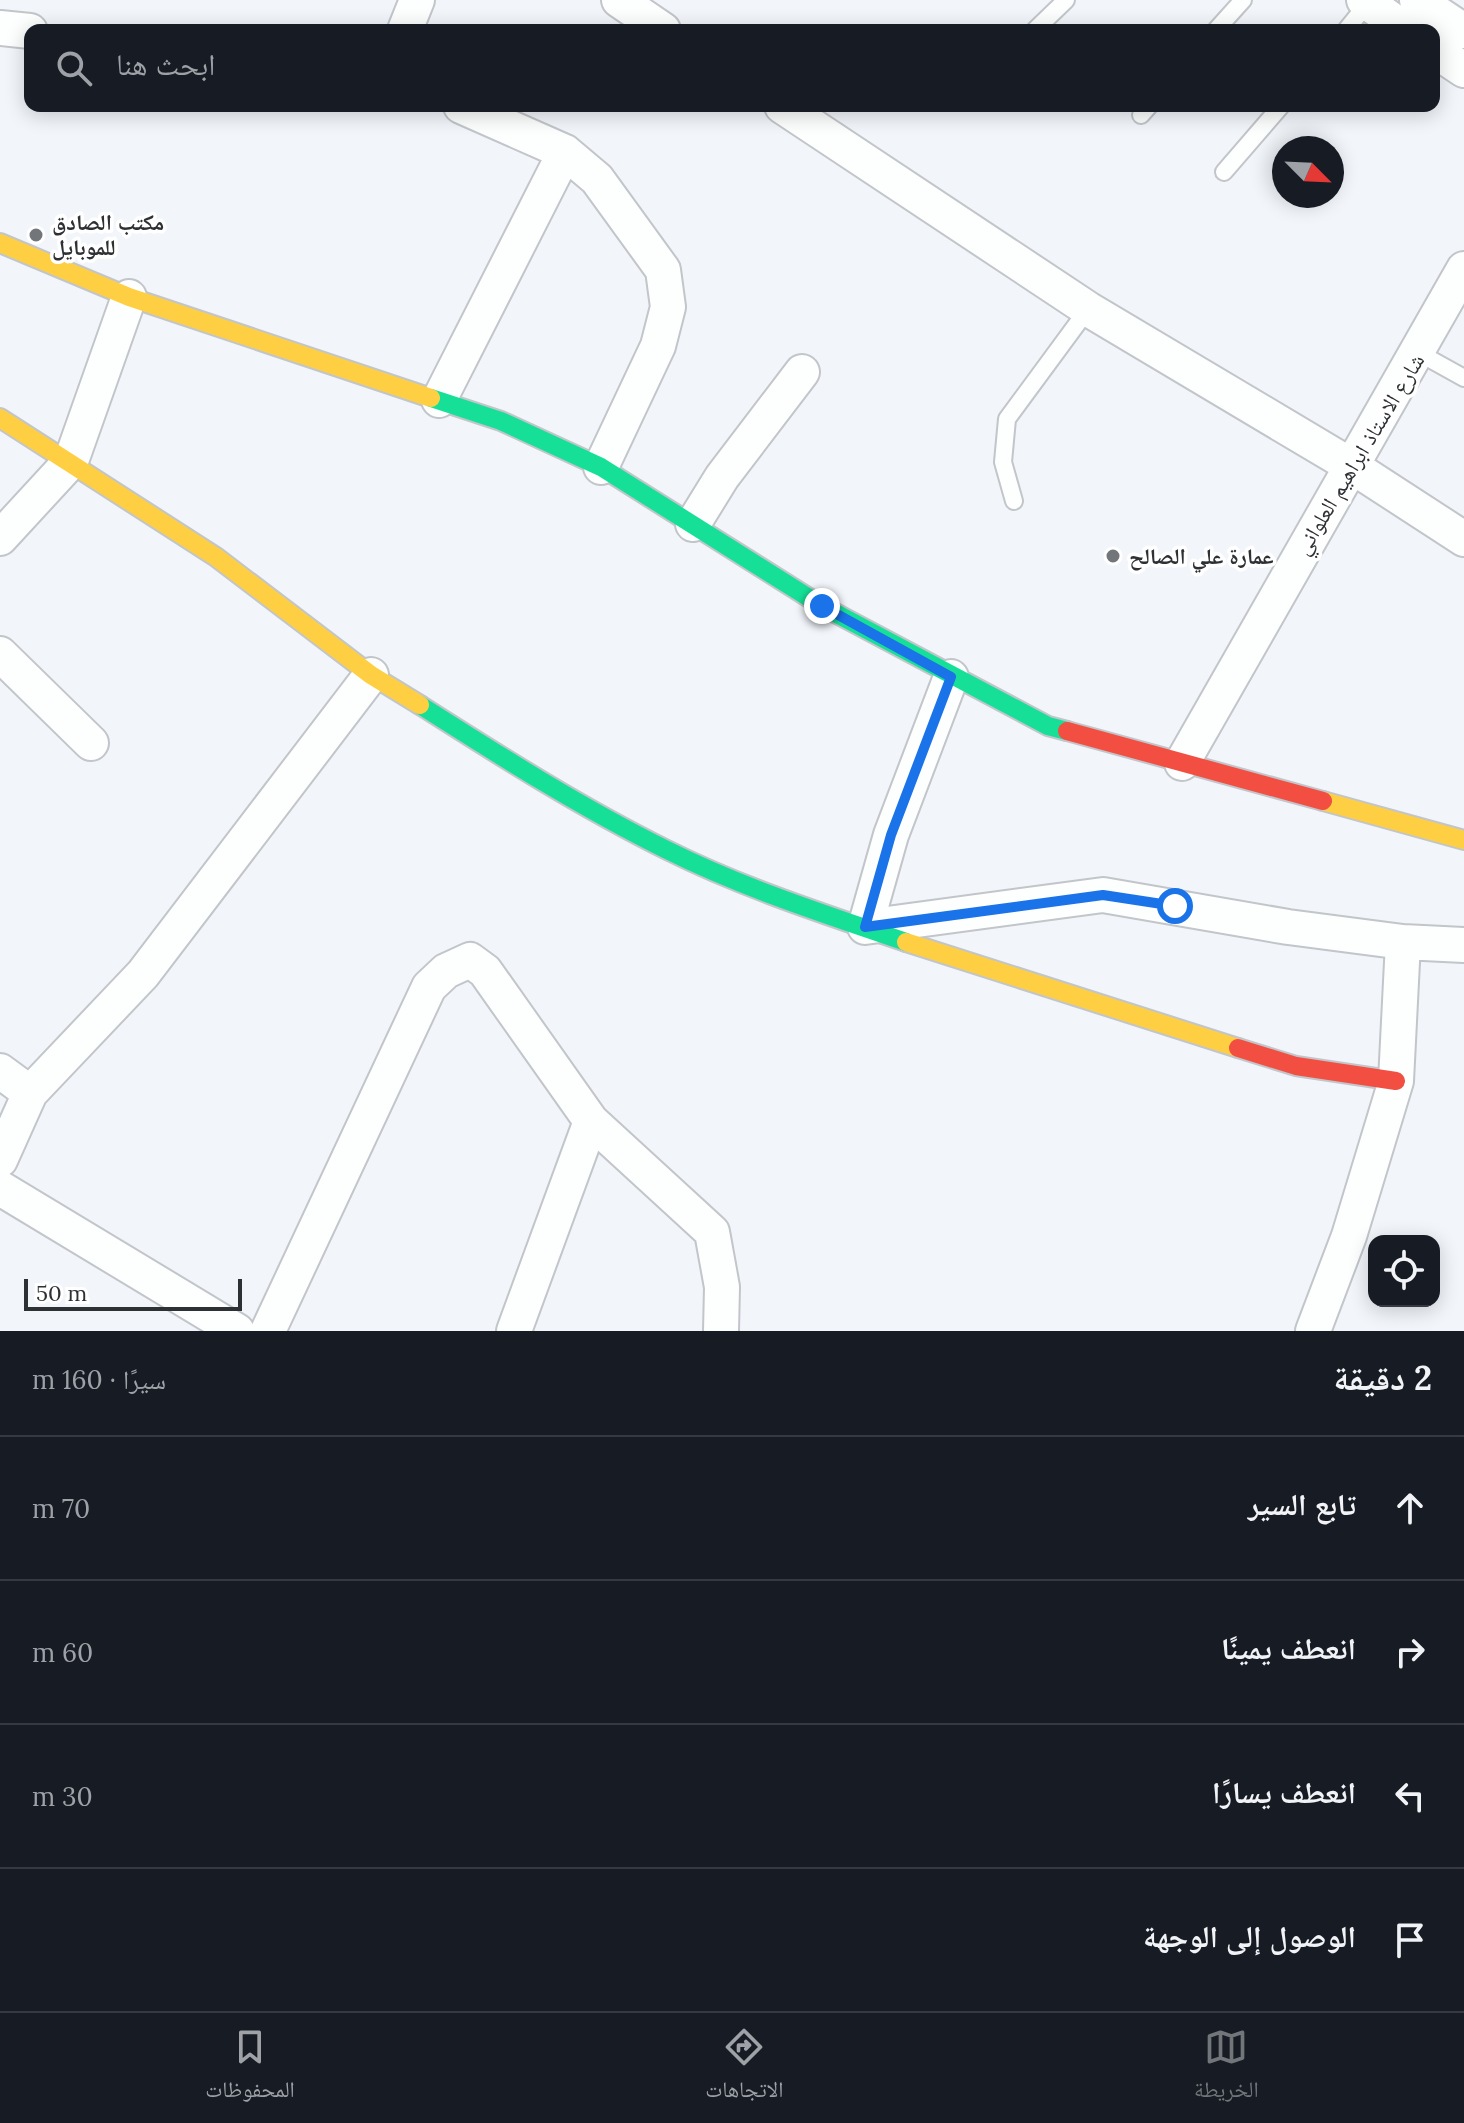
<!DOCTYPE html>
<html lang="ar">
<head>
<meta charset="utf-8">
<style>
	body { margin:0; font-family:Lora,"Noto Naskh Arabic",serif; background:#20242c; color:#f1f3f6; direction:rtl }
	.controls { position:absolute; right:24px; bottom:24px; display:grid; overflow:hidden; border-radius:16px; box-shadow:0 4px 20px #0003 }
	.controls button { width:72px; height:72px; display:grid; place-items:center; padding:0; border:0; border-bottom:2px solid #363941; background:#171b24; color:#f1f3f6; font:40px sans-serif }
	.compass { position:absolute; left:1272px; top:136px; width:72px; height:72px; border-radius:50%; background:#171b24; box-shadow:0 4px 20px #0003; rotate:114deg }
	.scale { position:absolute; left:24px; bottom:20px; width:218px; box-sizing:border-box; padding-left:8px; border:4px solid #2d3134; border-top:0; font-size:22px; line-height:28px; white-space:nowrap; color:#2d3134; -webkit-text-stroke:6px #fff; paint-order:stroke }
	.stop { position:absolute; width:24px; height:24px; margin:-18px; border:6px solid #1a73e8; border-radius:50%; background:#fff }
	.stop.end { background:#1a73e8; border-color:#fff; box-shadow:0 2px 8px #0008 }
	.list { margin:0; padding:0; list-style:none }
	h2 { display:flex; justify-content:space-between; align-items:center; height:104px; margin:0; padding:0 32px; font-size:34px }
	h2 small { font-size:26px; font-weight:400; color:#9ea1a6 }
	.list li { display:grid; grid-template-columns:52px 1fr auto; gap:24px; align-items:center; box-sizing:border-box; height:144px; padding:0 32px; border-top:2px solid #363941 }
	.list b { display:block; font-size:30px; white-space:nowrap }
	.list em { font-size:26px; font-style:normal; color:#9ea1a6 }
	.icon { flex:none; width:44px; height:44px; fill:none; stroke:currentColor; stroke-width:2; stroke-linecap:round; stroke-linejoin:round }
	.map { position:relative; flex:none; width:1464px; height:1331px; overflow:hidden; direction:ltr }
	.search { position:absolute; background:#171b24; box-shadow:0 4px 20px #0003; left:24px; right:24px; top:24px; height:88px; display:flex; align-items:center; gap:20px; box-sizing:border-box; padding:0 28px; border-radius:16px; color:#9ea1a6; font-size:30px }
	.sheet { height:680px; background:#171b24 }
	nav { display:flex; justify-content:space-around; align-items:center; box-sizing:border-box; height:112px; border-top:2px solid #363941; background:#171b24; font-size:22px; color:#9ea1a6 }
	nav a { display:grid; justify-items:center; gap:4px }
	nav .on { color:#72767a }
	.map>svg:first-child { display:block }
</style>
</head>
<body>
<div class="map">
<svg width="1464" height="1331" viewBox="0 0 1464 1331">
	<rect width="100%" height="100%" fill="#f2f6fb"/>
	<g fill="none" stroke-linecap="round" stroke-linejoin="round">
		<g stroke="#c2c5c9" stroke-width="20">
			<path id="lane" d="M1035 30 1066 0
				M1216 30 1243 0
				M1346 30 1368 3
				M1141 115 1149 106
				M1224 172 1281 106
				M1419 353 1464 378
				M1014 501 1003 462 1007 419 1088 309"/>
		</g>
		<g stroke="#c2c5c9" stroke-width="38">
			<path id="street" d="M619 0 663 30
				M1364 0 1406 30
				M1417 0 1464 31
				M0 28 30 31
				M405 30 417 0
				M1434 50 1464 70
				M461 106 565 152 597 179 663 270 668 307 658 346 601 467
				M782 106 1088 309 1350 465 1464 539
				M439 400 565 152
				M693 524 722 477 802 372
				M0 538 71 461 129 297
				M0 654 91 743
				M951 677 891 835 865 927 1103 895 1288 927 1403 942 1464 945
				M1182 763 1464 269
				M0 1071 30 1093
				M0 1160 30 1093 143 974 371 675
				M0 1188 237 1331
				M268 1331 429 987 446 971 470 960 485 971 591 1121 712 1232 722 1287 721 1331
				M514 1331 591 1121
				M1313 1331 1349 1236 1396 1081 1403 942"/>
		</g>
		<g stroke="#c2c5c9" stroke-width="22">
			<path id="fast" d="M431 398 501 421 601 467 822 606 1048 726 1067 731
				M420 705C500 756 582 808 667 850 743 888 827 915 906 942"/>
		</g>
		<g stroke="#c2c5c9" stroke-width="22">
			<path id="slow" d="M0 243 129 297 431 398
				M0 418 216 557 371 675 420 705
				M1323 801 1464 840
				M906 942 1238 1048"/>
		</g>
		<g stroke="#c2c5c9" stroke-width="22">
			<path id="jam" d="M1067 731 1323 801
				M1238 1048 1296 1066 1396 1081"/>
		</g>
		<use href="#lane" stroke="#fdfefe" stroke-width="16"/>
		<use href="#street" stroke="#fdfefe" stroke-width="34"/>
		<use href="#fast" stroke="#16e098" stroke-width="18"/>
		<use href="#slow" stroke="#ffcf43" stroke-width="18"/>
		<use href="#jam" stroke="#f24e42" stroke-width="18"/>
	</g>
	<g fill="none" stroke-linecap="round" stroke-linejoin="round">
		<path stroke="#1a73e8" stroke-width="10" d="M822 606 951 677 891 835 865 927 1103 895 1175 906"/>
	</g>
	<g fill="#72767a" stroke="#fff" stroke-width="3">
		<circle cx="36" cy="235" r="8"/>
		<circle cx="1113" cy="556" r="8"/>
	</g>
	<g text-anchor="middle" stroke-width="7" stroke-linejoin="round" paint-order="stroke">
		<g font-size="22" font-weight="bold" fill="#2d3134" stroke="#fff" text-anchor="start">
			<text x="52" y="230">مكتب الصادق<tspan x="52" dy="25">للموبايل</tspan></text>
			<text x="1129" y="564">عمارة علي الصالح</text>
		</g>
		<g font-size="22" fill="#2d3134" stroke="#fff">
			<text transform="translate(1359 454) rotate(-59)" y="8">شارع الاستاذ ابراهيم العلواني</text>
		</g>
	</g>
</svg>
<div class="controls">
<button><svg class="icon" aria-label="locate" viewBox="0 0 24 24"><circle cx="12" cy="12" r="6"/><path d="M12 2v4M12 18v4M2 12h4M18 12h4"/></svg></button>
</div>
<svg class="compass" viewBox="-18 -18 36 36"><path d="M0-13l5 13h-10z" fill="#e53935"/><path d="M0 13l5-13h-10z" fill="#9ea1a6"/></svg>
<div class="scale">50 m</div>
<div class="stop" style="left:1175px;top:906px"></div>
<div class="stop end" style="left:822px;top:606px"></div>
<div class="search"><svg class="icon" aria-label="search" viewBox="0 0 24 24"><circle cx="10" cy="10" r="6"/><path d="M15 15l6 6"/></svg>ابحث هنا</div>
</div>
<section class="sheet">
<h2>2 دقيقة<small>سيرًا · 160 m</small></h2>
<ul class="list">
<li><svg class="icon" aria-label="ahead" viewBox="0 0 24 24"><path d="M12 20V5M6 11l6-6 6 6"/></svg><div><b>تابع السير</b></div><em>70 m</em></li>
<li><svg class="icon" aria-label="right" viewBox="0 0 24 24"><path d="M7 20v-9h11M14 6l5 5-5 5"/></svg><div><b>انعطف يمينًا</b></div><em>60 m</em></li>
<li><svg class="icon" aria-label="left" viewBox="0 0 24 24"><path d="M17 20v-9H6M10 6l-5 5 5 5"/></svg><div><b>انعطف يسارًا</b></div><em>30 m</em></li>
<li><svg class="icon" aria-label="arrive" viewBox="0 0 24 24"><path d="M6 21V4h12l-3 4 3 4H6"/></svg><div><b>الوصول إلى الوجهة</b></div></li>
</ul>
</section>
<nav>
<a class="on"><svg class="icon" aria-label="map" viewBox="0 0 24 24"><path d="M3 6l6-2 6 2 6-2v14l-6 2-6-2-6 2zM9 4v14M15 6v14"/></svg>الخريطة</a>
<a><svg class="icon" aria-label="directions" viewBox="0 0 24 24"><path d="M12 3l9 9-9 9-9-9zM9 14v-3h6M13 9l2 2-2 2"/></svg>الاتجاهات</a>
<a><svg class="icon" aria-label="saved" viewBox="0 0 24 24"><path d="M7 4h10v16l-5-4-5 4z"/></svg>المحفوظات</a>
</nav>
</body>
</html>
